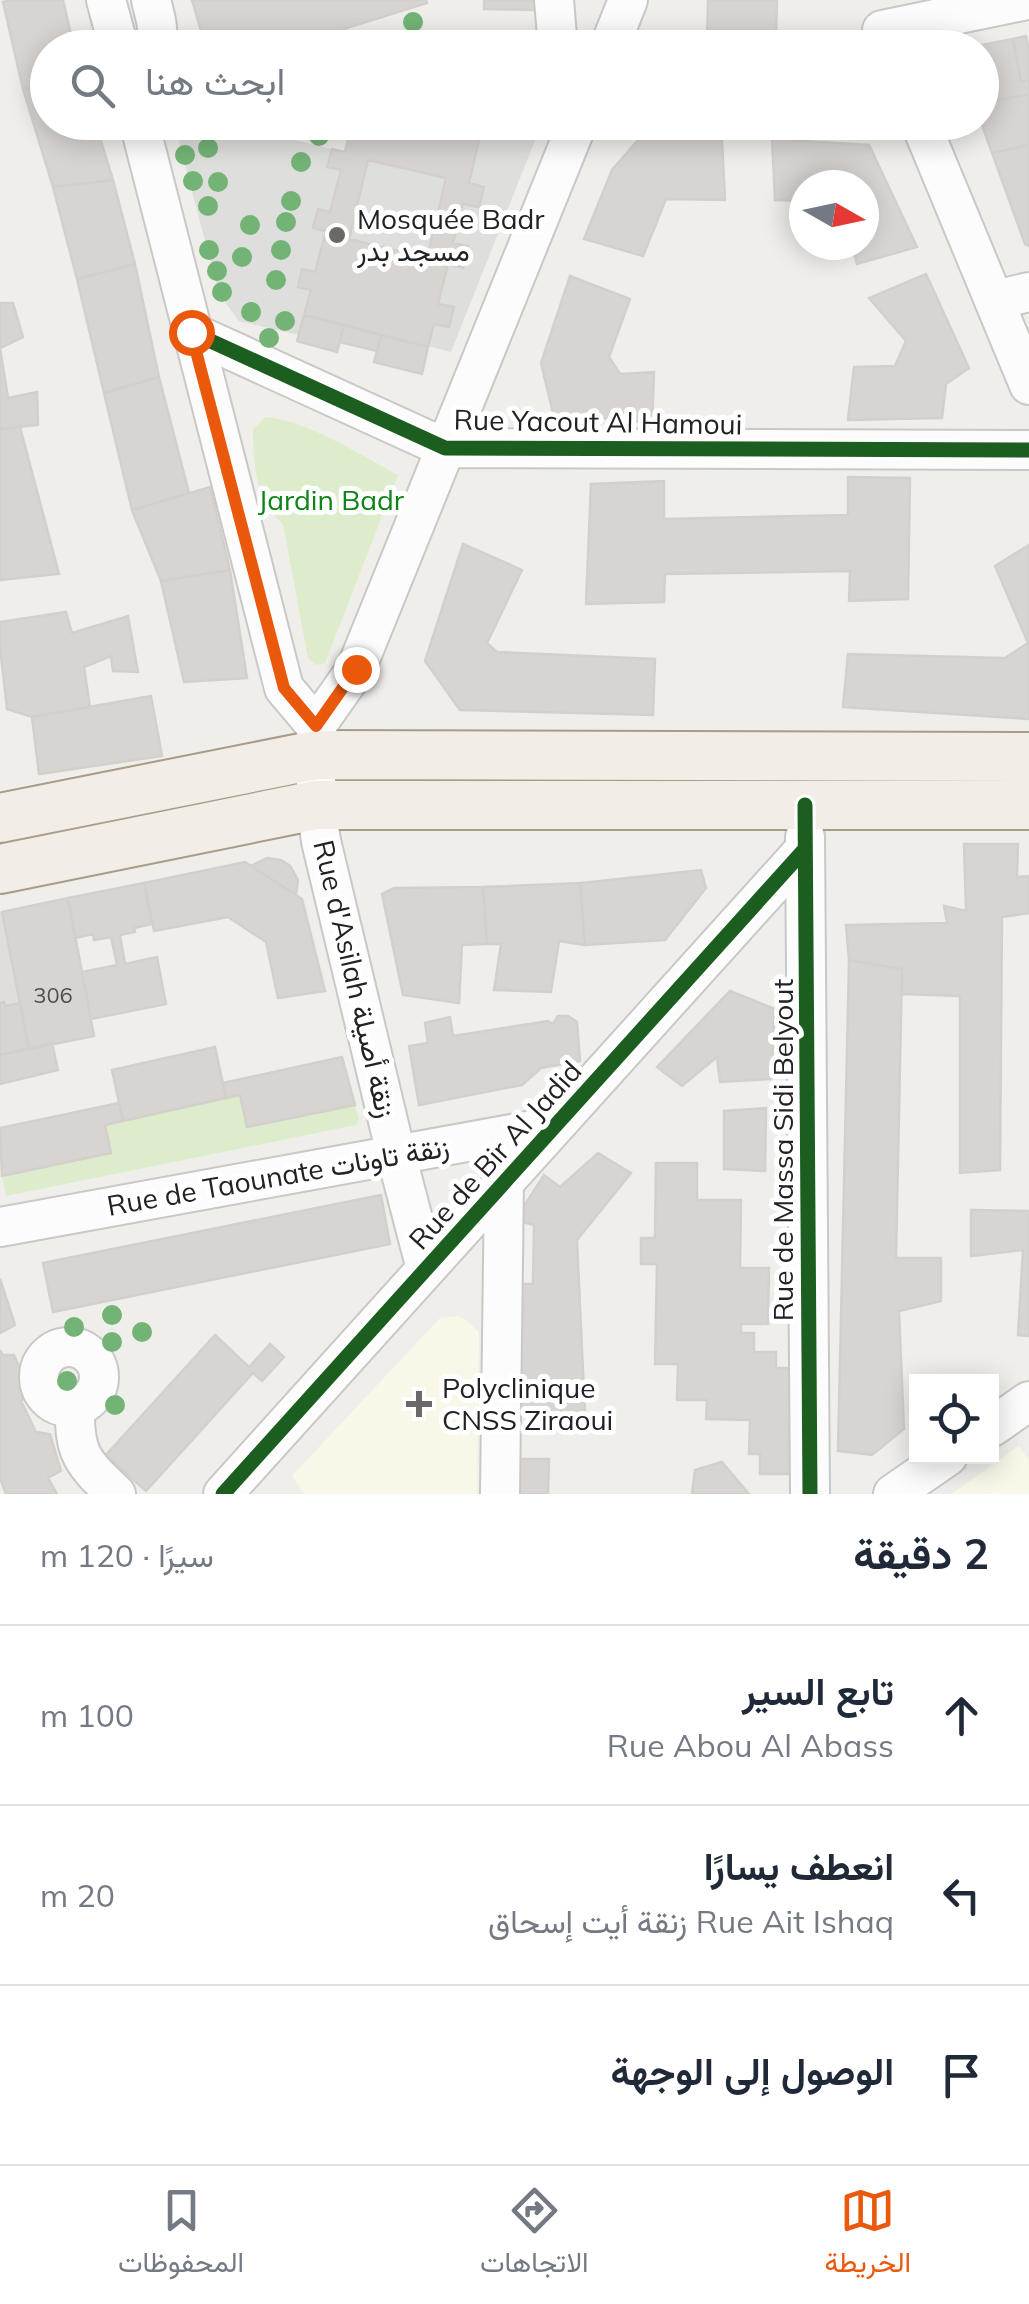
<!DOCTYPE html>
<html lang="ar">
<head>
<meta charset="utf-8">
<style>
	body { margin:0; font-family:Mulish,Vazirmatn,sans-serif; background:#f2f2f3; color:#1f2937; direction:rtl }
	.controls { position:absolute; right:30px; bottom:30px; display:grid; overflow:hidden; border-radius:0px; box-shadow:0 5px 25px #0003 }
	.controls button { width:90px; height:90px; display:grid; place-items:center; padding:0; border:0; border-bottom:2px solid #e0e1e3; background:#fff; color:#1f2937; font:50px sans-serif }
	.compass { position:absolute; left:789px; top:170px; width:90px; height:90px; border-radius:50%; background:#fff; box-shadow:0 5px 25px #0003; rotate:99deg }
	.stop { position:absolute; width:30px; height:30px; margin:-22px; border:8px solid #ea580c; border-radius:50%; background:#fff }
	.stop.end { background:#ea580c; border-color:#fff; box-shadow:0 2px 10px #0008 }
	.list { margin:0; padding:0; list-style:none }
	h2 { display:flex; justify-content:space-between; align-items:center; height:130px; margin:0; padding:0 40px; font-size:42px }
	h2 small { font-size:32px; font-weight:400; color:#747a83 }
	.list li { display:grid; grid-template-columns:65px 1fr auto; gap:30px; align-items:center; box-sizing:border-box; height:180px; padding:0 40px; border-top:2px solid #e0e1e3 }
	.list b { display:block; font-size:38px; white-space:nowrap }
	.list p { margin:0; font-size:32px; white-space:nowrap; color:#747a83 }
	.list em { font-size:32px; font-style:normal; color:#747a83 }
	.icon { flex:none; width:55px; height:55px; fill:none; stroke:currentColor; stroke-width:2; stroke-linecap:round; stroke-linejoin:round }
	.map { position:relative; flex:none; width:1029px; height:1494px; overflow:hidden; direction:ltr }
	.search { position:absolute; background:#fff; box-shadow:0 5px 25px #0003; left:30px; right:30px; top:30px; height:110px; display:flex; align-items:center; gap:25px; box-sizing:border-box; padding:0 35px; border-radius:55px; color:#747a83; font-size:38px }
	.sheet { height:670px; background:#fff }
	nav { display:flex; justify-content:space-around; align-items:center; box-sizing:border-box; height:140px; border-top:2px solid #e0e1e3; background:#fff; font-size:28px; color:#747a83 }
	nav a { display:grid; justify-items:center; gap:5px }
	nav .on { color:#ea580c }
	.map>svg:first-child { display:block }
</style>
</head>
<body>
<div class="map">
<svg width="1029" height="1494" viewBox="0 0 1029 1494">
	<rect width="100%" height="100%" fill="#f0eeeb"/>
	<path fill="#dfdedc" d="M0 912H2L29 1049 0 1055Z"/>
	<path fill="#f8f7e8" d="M458 1316 467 1321 479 1332 477 1494H304L292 1476 440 1318Z
		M1019 1446 1029 1460V1494H951Z"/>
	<path fill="#dededc" d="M174 123H227L344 152 352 123H542L451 352 305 315 299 335 239 321 219 294Z"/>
	<path fill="#ddeccb" d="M265 417C306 420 361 455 398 475L325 663 316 665 308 658 283 524C256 502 253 464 253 430Z
		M240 1095 248 1127 355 1105 359 1120 356 1125 6 1196 2 1176 110 1153 105 1125Z"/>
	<path fill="#d7d4d2" stroke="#d3d0cc" stroke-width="2.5" fill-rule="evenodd" d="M10 0H63L74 48H48V85L23 89 3 2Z
		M192 0H426L427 3 283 48H206Z
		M484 0H540V10L484 9Z
		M708 0H777L776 40 833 41V48H656V42H707Z
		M1026 36 1029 51V80L1021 82 1013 39Z
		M1013 39 1021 82 1029 80V94L982 104V48H966Z
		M48 85V122H95L113 180 53 187 23 89Z
		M1029 94V145L992 153 981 122 982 104Z
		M288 122H352L349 138Z
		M352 122H483L469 183 484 187 479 207 463 204 453 243 468 246 463 268 448 264 438 304 454 307 449 327 434 324 428 347 304 315 311 290 298 287 302 269 315 272 326 231 313 228 318 209 330 212 341 170 327 167 332 149 345 152ZM368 160 446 178 427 258 349 239Z
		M772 139 869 145 917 247 857 264 852 245H864V185H804V201L775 200Z
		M638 140H722L725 200 666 199 643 256 584 239 612 170Z
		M1029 145V246L1025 244 992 153Z
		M113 180 135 264 77 279 53 187Z
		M135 264 159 377 104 393 77 279Z
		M926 274 969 368 946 384 942 418 848 420 854 367 895 366 906 341 869 298Z
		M570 276 630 299 609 357 620 374 654 372 652 423 553 413 541 363Z
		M0 303H13L23 337 0 348 8 398 37 392 38 425 0 429Z
		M304 315 344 325 337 352 297 341Z
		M344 325 381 335 377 351 340 342Z
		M381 335 428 347 422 374 374 362Z
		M159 377 189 493 132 510 104 393Z
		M20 427 59 574 0 580V429Z
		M848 477 910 478 908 599 849 601 850 571 665 574 664 602 586 604 591 484 664 481V519L848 515Z
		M210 487 230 570 161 581 132 510Z
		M463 544 522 570 487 643 497 652 655 659 653 715 460 710 425 661Z
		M1029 545V719L843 707 848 654 1005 658 1028 643 995 566Z
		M230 570 247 678 184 682 161 581Z
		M66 612 72 633 128 616 138 672 113 671 111 656 84 667 90 707 32 717 7 709 0 647V622Z
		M151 696 162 756 39 774 32 717Z
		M964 844H1018L1017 877 1029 876V913L1002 917 1000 1170 960 1173V996L902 994V969L849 960 846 925 947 923 944 906 966 911Z
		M267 858 281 860 290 866 298 880 296 895 251 866Z
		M245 862 302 899 325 991 278 998 266 942 228 917 154 931 144 883Z
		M701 870 706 888 665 940 585 945 580 883Z
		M144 883 152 924 134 928 135 932 120 935 125 964 157 957 166 1004 91 1019 82 972 117 965 111 937 94 940 93 934 75 938 68 898Z
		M580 883 585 945 559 941 551 992 494 990 501 944H487L483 887Z
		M483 887 487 944 462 945 459 1003 403 995 382 894 394 888Z
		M68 898 94 1036 29 1049 2 912Z
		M849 960 902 969 896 1258H941V1301L899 1311 904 1429 872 1455 838 1451Z
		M730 991 775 1009 771 1079 720 1082 717 1057 682 1086 657 1067Z
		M4 1002 5 1006 20 1003 29 1049 0 1055V1003Z
		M558 1016H568L577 1022 580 1061 541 1068 522 1085 419 1105 409 1046 428 1043 425 1023 450 1017 453 1036 548 1021 553 1024Z
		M52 1043 58 1070 0 1084V1055Z
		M215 1047 226 1098 123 1121 112 1070Z
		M342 1057 355 1105 247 1127 240 1095 226 1098 223 1083Z
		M119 1103 123 1121 105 1125 111 1153 2 1176 0 1128Z
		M766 1108 765 1171 724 1169V1111Z
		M598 1153 631 1173 577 1240 585 1415 515 1416 513 1284H533L534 1225 515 1220 544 1175 560 1187Z
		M656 1163H697V1200H741L740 1268H769L768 1324H741V1333H754V1352H776V1368H795L794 1474H760V1454H749L750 1420 706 1419 707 1400H677L678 1364H655L657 1264H641V1238H655Z
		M381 1195 390 1244 53 1312 43 1263Z
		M971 1210 1029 1211V1336L1018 1335 1023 1250 971 1256Z
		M0 1279 15 1325 0 1333Z
		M215 1335 249 1367 270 1344 284 1357 262 1381 253 1373 146 1491 106 1455Z
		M0 1351 3 1355H14L30 1393 21 1401 36 1432 50 1434 61 1471 48 1478 57 1494H6L0 1478Z
		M502 1459H549L548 1494H501Z
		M722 1462 749 1494H692L695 1470Z"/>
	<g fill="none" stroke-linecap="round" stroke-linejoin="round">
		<g stroke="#c9c8c7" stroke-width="42">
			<path id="minor" d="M106 0 119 48
				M151 0C155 17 161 31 154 48
				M554 0 558 48
				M882 30 1027 0
				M609 48 628 0
				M139 122 284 688 316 726
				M920 122 1029 385
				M995 300 1029 292
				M191 332 445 448 1029 450
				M316 726 356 669 578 122
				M316 728V805L321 841 396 1154 426 1269
				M805 837 810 1494
				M0 1227 555 1126
				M39 1377a30 30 0 1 1 60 0a30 30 0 1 1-60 0Z
				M75 1407C74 1454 82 1462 116 1494
				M992 1427 1029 1401
				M223 1494 805 849
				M500 1494 504 1183
				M893 1494 948 1456"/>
		</g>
		<g stroke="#a79c86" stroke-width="52">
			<path id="major" d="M0 818 316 755 1029 757
				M0 869 316 805H1029"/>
		</g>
		<use href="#minor" stroke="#fdfcfc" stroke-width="38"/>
		<use href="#major" stroke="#f3ede7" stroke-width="48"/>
		<g stroke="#fff" stroke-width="21">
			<path id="cycleway" d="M191 332 445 448 1029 450
				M805 805 810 1494
				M223 1494 805 849"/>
		</g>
		<use href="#cycleway" stroke="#1b5e20" stroke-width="15"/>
	</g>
	<g fill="#73b476">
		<circle cx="413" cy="22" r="10"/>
		<circle cx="319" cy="136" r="10"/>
		<circle cx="208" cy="148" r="10"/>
		<circle cx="185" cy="155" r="10"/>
		<circle cx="301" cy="162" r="10"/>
		<circle cx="193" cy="181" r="10"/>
		<circle cx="218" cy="182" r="10"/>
		<circle cx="291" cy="201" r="10"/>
		<circle cx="208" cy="206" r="10"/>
		<circle cx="286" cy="222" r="10"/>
		<circle cx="250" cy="225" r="10"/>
		<circle cx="209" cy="250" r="10"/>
		<circle cx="281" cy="250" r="10"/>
		<circle cx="242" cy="257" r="10"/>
		<circle cx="217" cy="271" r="10"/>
		<circle cx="276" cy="280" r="10"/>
		<circle cx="222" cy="292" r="10"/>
		<circle cx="251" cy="312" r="10"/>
		<circle cx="285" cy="321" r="10"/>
		<circle cx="269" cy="338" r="10"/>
		<circle cx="112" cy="1315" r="10"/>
		<circle cx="74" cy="1327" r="10"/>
		<circle cx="142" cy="1332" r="10"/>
		<circle cx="112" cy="1342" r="10"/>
		<circle cx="67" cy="1381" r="10"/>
		<circle cx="115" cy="1405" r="10"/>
	</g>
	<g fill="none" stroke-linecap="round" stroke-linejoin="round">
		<path stroke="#ea580c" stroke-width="12" d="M191 332 284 688 316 726 356 669"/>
	</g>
	<g fill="#6a6968" stroke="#fff" stroke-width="4">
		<circle cx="337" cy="235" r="10"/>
		<path d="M414 1389h10v10h10v10h-10v10h-10v-10h-10v-10h10z"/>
	</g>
	<g text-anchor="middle" stroke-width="10" stroke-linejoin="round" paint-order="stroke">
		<g font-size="22" fill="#4f4e4e">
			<text x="53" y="1003">306</text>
		</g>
		<g font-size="28" fill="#222" stroke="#fff" text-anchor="start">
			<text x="357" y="229">Mosquée Badr<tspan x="357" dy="32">مسجد بدر</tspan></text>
			<text x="442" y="1398">Polyclinique<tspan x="442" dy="32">CNSS Ziraoui</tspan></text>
		</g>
		<g font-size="28" fill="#222" stroke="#fff">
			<text transform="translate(598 422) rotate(1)" y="10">Rue Yacout Al Hamoui</text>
			<text transform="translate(355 979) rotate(77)" y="10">Rue d'Asilah زنقة أصيلة</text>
			<text transform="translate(783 1150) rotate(-90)" y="10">Rue de Massa Sidi Belyout</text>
			<text transform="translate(495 1155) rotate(-48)" y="10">Rue de Bir Al Jadid</text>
			<text transform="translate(278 1176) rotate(-10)" y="10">Rue de Taounate زنقة تاونات</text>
		</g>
		<g font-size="28" fill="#0c8416" stroke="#fff">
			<text x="331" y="510">Jardin Badr</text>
		</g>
	</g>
</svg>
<div class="controls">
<button><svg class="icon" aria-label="locate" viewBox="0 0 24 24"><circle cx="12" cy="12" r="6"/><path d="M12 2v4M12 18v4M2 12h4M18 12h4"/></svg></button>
</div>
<svg class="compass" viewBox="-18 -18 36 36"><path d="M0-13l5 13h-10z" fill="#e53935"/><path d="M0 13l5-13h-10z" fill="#747a83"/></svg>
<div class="stop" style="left:191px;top:332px"></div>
<div class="stop end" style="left:356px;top:669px"></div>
<div class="search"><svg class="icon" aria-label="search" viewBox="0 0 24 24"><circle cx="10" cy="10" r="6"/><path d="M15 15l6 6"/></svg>ابحث هنا</div>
</div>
<section class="sheet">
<h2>2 دقيقة<small>سيرًا · 120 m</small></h2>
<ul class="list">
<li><svg class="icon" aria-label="ahead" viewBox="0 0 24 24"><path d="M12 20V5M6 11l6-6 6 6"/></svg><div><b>تابع السير</b><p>Rue Abou Al Abass</p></div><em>100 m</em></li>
<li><svg class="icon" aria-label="left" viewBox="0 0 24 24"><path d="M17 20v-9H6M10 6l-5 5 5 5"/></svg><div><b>انعطف يسارًا</b><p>Rue Ait Ishaq زنقة أيت إسحاق</p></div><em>20 m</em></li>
<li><svg class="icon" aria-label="arrive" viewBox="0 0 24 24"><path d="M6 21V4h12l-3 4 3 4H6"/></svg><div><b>الوصول إلى الوجهة</b></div></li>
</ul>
</section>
<nav>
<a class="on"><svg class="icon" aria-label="map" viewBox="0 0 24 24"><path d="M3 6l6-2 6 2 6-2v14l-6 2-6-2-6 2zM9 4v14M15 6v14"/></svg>الخريطة</a>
<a><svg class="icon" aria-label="directions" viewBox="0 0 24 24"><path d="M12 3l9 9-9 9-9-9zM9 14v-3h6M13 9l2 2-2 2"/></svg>الاتجاهات</a>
<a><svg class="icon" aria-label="saved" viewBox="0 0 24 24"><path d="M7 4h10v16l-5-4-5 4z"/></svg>المحفوظات</a>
</nav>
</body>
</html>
